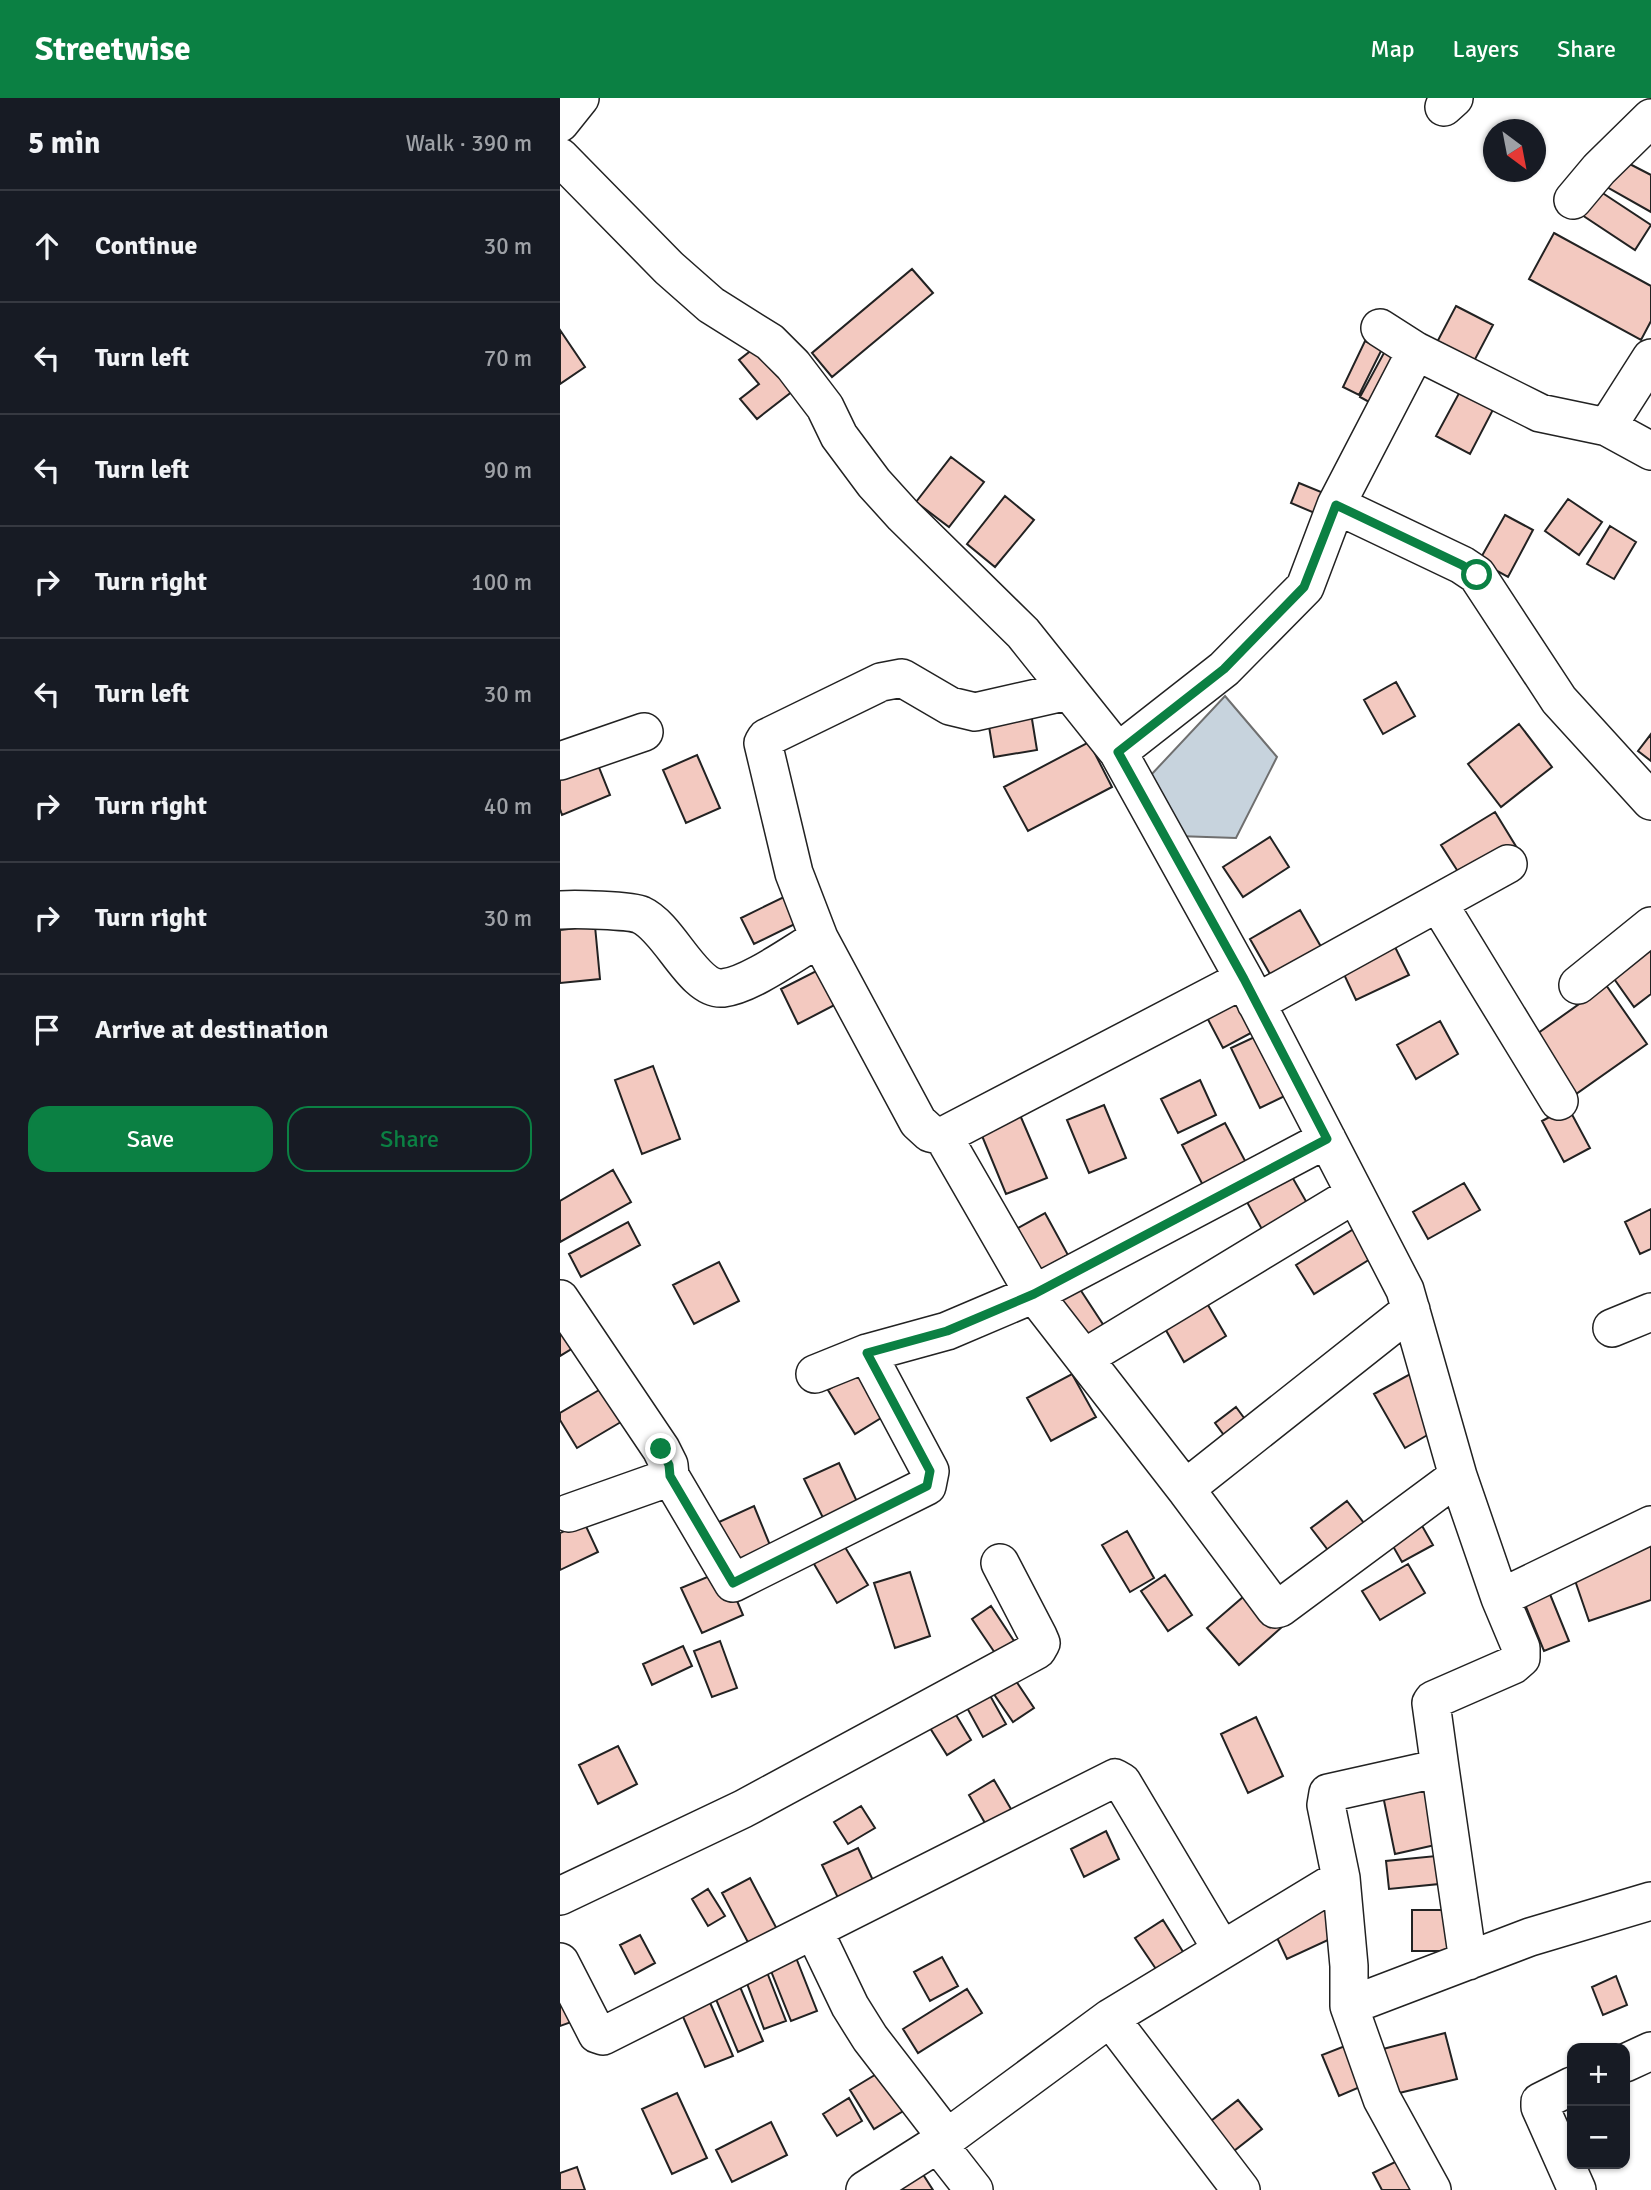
<!DOCTYPE html>
<html lang="en">
<head>
<meta charset="utf-8">
<style>
	body { margin:0; font-family:Signika,sans-serif; background:#20242c; color:#f1f3f6 }
	.controls { position:absolute; right:21px; bottom:21px; display:grid; overflow:hidden; border-radius:14px; box-shadow:0 2px 5px #0004 }
	.controls button { width:63px; height:63px; display:grid; place-items:center; padding:0; border:0; border-bottom:2px solid #363941; background:#171b24; color:#f1f3f6; font:35px sans-serif }
	.compass { position:absolute; left:923px; top:21px; width:63px; height:63px; border-radius:50%; background:#171b24; box-shadow:0 2px 5px #0004; rotate:148deg }
	.stop { position:absolute; width:21px; height:21px; margin:-16px; border:5px solid #0b8043; border-radius:50%; background:#fff }
	.stop.end { background:#0b8043; border-color:#fff; box-shadow:0 2px 7px #0008 }
	.list { margin:0; padding:0; list-style:none }
	h2 { display:flex; justify-content:space-between; align-items:center; height:91px; margin:0; padding:0 28px; font-size:30px }
	h2 small { font-size:23px; font-weight:400; color:#9ea1a6 }
	.list li { display:grid; grid-template-columns:46px 1fr auto; gap:21px; align-items:center; box-sizing:border-box; height:112px; padding:0 28px; border-top:2px solid #363941 }
	.list b { display:block; font-size:26px; white-space:nowrap }
	.list em { font-size:23px; font-style:normal; color:#9ea1a6 }
	.actions { display:flex; gap:14px; padding:21px 28px }
	.actions a { flex:1; padding:16px 0; border:2px solid #0b8043; border-radius:21px; text-align:center; font-size:24px; color:#0b8043 }
	.actions .main { background:#0b8043; color:#fff }
	.icon { flex:none; width:38px; height:38px; fill:none; stroke:currentColor; stroke-width:2; stroke-linecap:round; stroke-linejoin:round }
	.map { position:relative; flex:none; width:1091px; height:2092px; overflow:hidden }
	header { display:flex; align-items:center; gap:42px; box-sizing:border-box; height:98px; padding:0 35px; background:#0b8043; color:#fff }
	header strong { font-size:33px }
	nav { display:flex; gap:38px; margin-inline-start:auto; font-size:24px }
	main { display:flex }
	aside { flex:1; background:#171b24 }
	.map>svg:first-child { display:block }
</style>
</head>
<body>
<header>
<strong>Streetwise</strong>
<nav><a>Map</a><a>Layers</a><a>Share</a></nav>
</header>
<main>
<aside>
<h2>5 min<small>Walk · 390 m</small></h2>
<ul class="list">
<li><svg class="icon" aria-label="ahead" viewBox="0 0 24 24"><path d="M12 20V5M6 11l6-6 6 6"/></svg><div><b>Continue</b></div><em>30 m</em></li>
<li><svg class="icon" aria-label="left" viewBox="0 0 24 24"><path d="M17 20v-9H6M10 6l-5 5 5 5"/></svg><div><b>Turn left</b></div><em>70 m</em></li>
<li><svg class="icon" aria-label="left" viewBox="0 0 24 24"><path d="M17 20v-9H6M10 6l-5 5 5 5"/></svg><div><b>Turn left</b></div><em>90 m</em></li>
<li><svg class="icon" aria-label="right" viewBox="0 0 24 24"><path d="M7 20v-9h11M14 6l5 5-5 5"/></svg><div><b>Turn right</b></div><em>100 m</em></li>
<li><svg class="icon" aria-label="left" viewBox="0 0 24 24"><path d="M17 20v-9H6M10 6l-5 5 5 5"/></svg><div><b>Turn left</b></div><em>30 m</em></li>
<li><svg class="icon" aria-label="right" viewBox="0 0 24 24"><path d="M7 20v-9h11M14 6l5 5-5 5"/></svg><div><b>Turn right</b></div><em>40 m</em></li>
<li><svg class="icon" aria-label="right" viewBox="0 0 24 24"><path d="M7 20v-9h11M14 6l5 5-5 5"/></svg><div><b>Turn right</b></div><em>30 m</em></li>
<li><svg class="icon" aria-label="arrive" viewBox="0 0 24 24"><path d="M6 21V4h12l-3 4 3 4H6"/></svg><div><b>Arrive at destination</b></div></li>
</ul>
<div class="actions"><a class="main">Save</a><a>Share</a></div>
</aside>
<div class="map">
<svg width="1091" height="2092" viewBox="0 0 1091 2092">
	<rect width="100%" height="100%" fill="#fff"/>
	<path fill="#c7d3dd" stroke="#6f6f6f" stroke-width="2" d="M665 598 717 659 676 740 617 738 590 678Z"/>
	<path fill="#f3c9c0" stroke="#222" stroke-width="2" d="M1062 62 1091 77V114L1047 89Z
		M1038 92 1091 127 1075 152 1022 117Z
		M994 135 1091 188V223L1081 242 969 181Z
		M352 171 373 195 272 279 252 255Z
		M896 208 933 227 912 267 875 248Z
		M0 232 25 269 0 286Z
		M805 243 822 251 799 297 783 289Z
		M202 244 238 289 197 321 180 301 199 286 179 262Z
		M825 253 845 264 820 310 800 299Z
		M904 286 937 304 910 356 876 338Z
		M391 359 424 384 389 429 356 404Z
		M739 385 766 396 757 416 731 405Z
		M445 398 474 422 435 469 407 446Z
		M1008 401 1042 424 1019 457 985 433Z
		M945 417 973 432 948 479 919 463Z
		M1050 428 1076 444 1054 481 1027 466Z
		M836 584 855 618 823 636 804 602Z
		M470 609 477 652 434 659 427 616Z
		M959 626 992 669 941 709 908 666Z
		M1091 636V663L1078 653Z
		M529 644 552 689 468 733 444 689Z
		M34 657 50 697 2 717 0 711V671Z
		M137 657 160 710 126 725 103 672Z
		M935 714 957 750 904 783 881 747Z
		M710 739 729 769 683 799 663 769Z
		M228 797 241 823 194 846 181 820Z
		M740 812 764 854 714 883 690 841Z
		M35 828 40 881 0 885V832Z
		M1091 833V896L1074 909 1045 868Z
		M833 845 849 877 796 902 781 870Z
		M268 867 286 901 238 926 221 891Z
		M1046 887 1087 946 1016 996 974 938Z
		M681 890 702 929 663 950 642 910Z
		M880 923 898 956 856 981 837 947Z
		M703 935 733 994 700 1010 671 950Z
		M93 968 120 1041 82 1056 55 982Z
		M640 982 656 1017 618 1035 601 1001Z
		M544 1007 566 1060 529 1075 507 1022Z
		M1008 1009 1030 1050 1004 1064 982 1023Z
		M460 1017 487 1080 446 1096 420 1033Z
		M665 1025 691 1074 648 1097 622 1047Z
		M727 1070 755 1119 709 1144 682 1095Z
		M53 1072 71 1104 0 1144V1103Z
		M904 1085 920 1112 868 1141 853 1114Z
		M1091 1111V1151L1080 1156 1065 1124Z
		M485 1115 508 1157 470 1178 447 1136Z
		M68 1124 80 1147 21 1179 9 1156Z
		M797 1129 815 1158 754 1196 736 1167Z
		M159 1164 179 1203 134 1226 113 1187Z
		M514 1182 548 1234 523 1250 489 1199Z
		M645 1202 666 1238 624 1264 603 1227Z
		M0 1206 23 1244 0 1258Z
		M307 1268 334 1312 295 1336 268 1292Z
		M852 1275 883 1328 845 1350 814 1296Z
		M512 1276 536 1319 491 1343 467 1300Z
		M51 1285 71 1318 17 1350 0 1322V1315Z
		M676 1309 690 1328 669 1344 655 1325Z
		M279 1365 300 1410 266 1426 244 1381Z
		M787 1403 807 1429 771 1456 751 1430Z
		M194 1408 212 1452 178 1467 159 1424Z
		M857 1419 873 1447 842 1464 826 1436Z
		M24 1424 38 1454 0 1472V1435Z
		M567 1433 594 1480 570 1494 542 1447Z
		M277 1436 308 1487 277 1505 247 1454Z
		M1091 1441V1502L1029 1523 1010 1468Z
		M848 1466 865 1495 820 1522 802 1493Z
		M164 1472 183 1517 142 1535 121 1490Z
		M350 1474 370 1538 335 1550 314 1485Z
		M605 1477 632 1517 608 1533 581 1493Z
		M985 1484 1009 1543 984 1553 960 1494Z
		M690 1493 722 1529 679 1567 647 1530Z
		M431 1508 456 1546 437 1558 412 1521Z
		M160 1543 177 1590 152 1599 134 1553Z
		M123 1548 132 1568 92 1587 83 1566Z
		M448 1571 474 1610 453 1624 427 1586Z
		M423 1585 446 1626 423 1639 400 1597Z
		M390 1607 411 1642 387 1657 365 1622Z
		M696 1619 723 1678 688 1695 661 1636Z
		M58 1648 77 1686 38 1706 19 1667Z
		M869 1677 884 1745 835 1756 821 1688Z
		M434 1682 458 1723 433 1739 409 1697Z
		M301 1708 315 1730 288 1746 274 1724Z
		M546 1733 559 1761 524 1779 511 1751Z
		M298 1750 317 1791 282 1808 262 1767Z
		M876 1758 879 1786 829 1791 826 1763Z
		M190 1780 219 1835 191 1850 162 1795Z
		M148 1791 165 1818 148 1828 132 1801Z
		M764 1801 781 1836 727 1861 711 1827Z
		M852 1812H897V1853H852Z
		M603 1822 625 1857 598 1874 575 1840Z
		M80 1837 95 1865 75 1876 60 1847Z
		M231 1847 257 1913 231 1923 205 1858Z
		M382 1859 398 1888 370 1903 354 1874Z
		M203 1864 226 1923 204 1931 182 1872Z
		M175 1877 203 1943 178 1954 150 1887Z
		M1056 1878 1067 1907 1043 1917 1032 1889Z
		M0 1883 17 1922 0 1928Z
		M407 1891 422 1915 358 1955 343 1931Z
		M145 1893 173 1958 145 1969 117 1905Z
		M885 1935 897 1981 835 1996 823 1951Z
		M790 1946 807 1986 779 1998 762 1957Z
		M328 1969 353 2007 314 2031 290 1992Z
		M117 1995 147 2060 112 2076 82 2011Z
		M289 2000 302 2023 277 2038 263 2016Z
		M678 2002 702 2031 670 2056 647 2026Z
		M211 2024 227 2057 172 2084 156 2052Z
		M843 2060 859 2092H822L813 2075Z
		M357 2067 373 2092H334Z
		M17 2069 25 2092H0V2075Z"/>
	<g fill="none" stroke-linecap="round" stroke-linejoin="round">
		<g stroke="#222" stroke-width="40">
			<path id="minor" d="M884 9 894 0
				M0 25 20 0
				M0 59 109 170 151 207 210 244 233 267 265 309 279 338 314 385 343 417 463 535 558 654 664 571 745 489 776 407 856 253
				M1013 102 1039 71 1091 20
				M820 230 856 253 980 315 1047 329 1091 353
				M1047 329 1091 260
				M776 407 902 467 917 477 999 602 1091 703
				M558 654 684 881 845 1192 898 1378 940 1500 1091 1427
				M0 663 84 634
				M878 805 999 1003
				M0 812C13 811 71 812 81 817 110 830 133 893 163 890 190 887 235 854 259 840L358 1024 370 1035 383 1038 684 881
				M259 840 234 775 203 645 206 640 321 584 342 580 390 608 415 614 508 593
				M1018 887 1091 828
				M696 905 948 766
				M383 1038 474 1196 627 1393
				M0 1201 101 1351 109 1367 110 1378 105 1381 9 1415
				M851 1212 630 1387 627 1393 715 1511 720 1510 898 1378
				M1052 1230 1091 1214
				M524 1260 795 1096
				M255 1276 307 1255 387 1233 474 1196 767 1041
				M110 1378 173 1485 367 1388 370 1373 307 1255
				M880 1670 908 1863
				M781 1780 766 1707 768 1695 880 1670 871 1605 873 1602 953 1567 961 1560V1550L940 1500
				M0 1798 183 1711 477 1552 481 1545 478 1538 440 1465
				M254 1833 290 1908 310 1940 387 2040
				M0 1864 37 1936 43 1938 555 1680 562 1684 662 1852
				M550 1920 781 1780 789 1868V1908
				M1065 1965 1091 1953
				M1012 1988 980 2004V2009L1017 2092
				M378 2046 414 2092
				M305 2092 387 2040 550 1920 681 2092
				M872 2092 822 2001 789 1908 970 1839 1091 1803"/>
		</g>
		<use href="#minor" stroke="#fff" stroke-width="37"/>
	</g>
	<g fill="none" stroke-linecap="round" stroke-linejoin="round">
		<path stroke="#0b8043" stroke-width="9" d="M101 1351 109 1367 110 1378 173 1485 367 1388 370 1373 307 1255 387 1233 474 1196 767 1041 684 881 558 654 664 571 744 489 776 407 902 467 917 477"/>
	</g>
</svg>
<div class="controls">
<button>+</button>
<button>−</button>
</div>
<svg class="compass" viewBox="-18 -18 36 36"><path d="M0-13l5 13h-10z" fill="#e53935"/><path d="M0 13l5-13h-10z" fill="#9ea1a6"/></svg>
<div class="stop" style="left:917px;top:477px"></div>
<div class="stop end" style="left:101px;top:1351px"></div>
</div>
</main>
</body>
</html>
